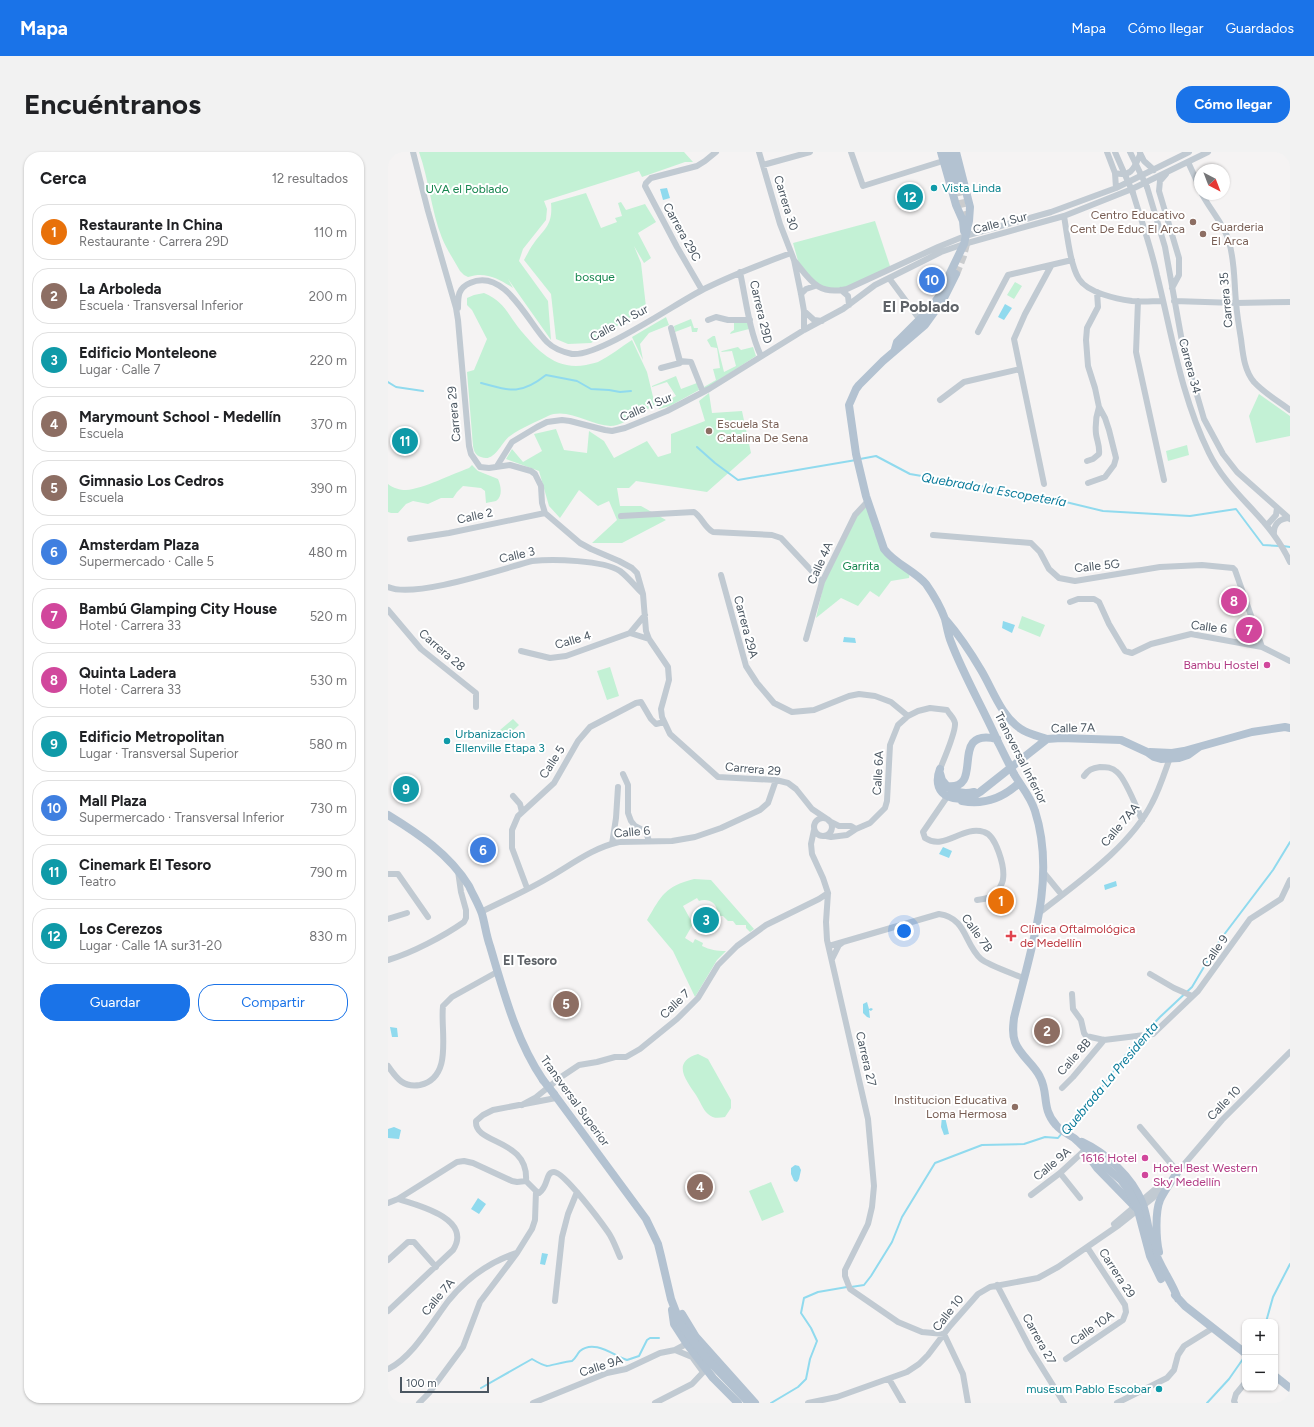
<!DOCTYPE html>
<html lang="es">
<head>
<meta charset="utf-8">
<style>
	body { margin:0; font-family:Figtree,sans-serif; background:#f2f2f2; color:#202124 }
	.controls { position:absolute; right:12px; bottom:12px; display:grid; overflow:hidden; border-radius:8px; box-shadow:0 1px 3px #0004 }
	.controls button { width:36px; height:36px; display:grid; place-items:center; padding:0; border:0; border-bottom:1px solid #e0e0e0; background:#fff; color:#202124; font:20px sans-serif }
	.compass { position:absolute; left:806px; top:12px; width:36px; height:36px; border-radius:50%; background:#fff; box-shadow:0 1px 3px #0004; rotate:138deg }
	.scale { position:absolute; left:12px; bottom:10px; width:89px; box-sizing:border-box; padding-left:4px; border:2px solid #4a5661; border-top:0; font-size:11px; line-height:14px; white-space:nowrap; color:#4a5661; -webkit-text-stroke:3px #fff; paint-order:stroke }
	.you { position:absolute; left:516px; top:779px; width:14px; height:14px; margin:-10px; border:3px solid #fff; border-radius:50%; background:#1a73e8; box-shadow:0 0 0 6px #1a73e833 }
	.badge { display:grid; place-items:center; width:26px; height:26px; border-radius:50%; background:#1a73e8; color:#fff; font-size:13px; font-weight:700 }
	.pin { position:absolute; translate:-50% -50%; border:2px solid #fff; box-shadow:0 1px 4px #0006 }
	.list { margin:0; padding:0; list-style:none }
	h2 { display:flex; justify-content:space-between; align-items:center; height:52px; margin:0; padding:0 16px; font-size:17px }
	h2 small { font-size:13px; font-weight:400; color:#757577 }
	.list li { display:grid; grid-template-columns:26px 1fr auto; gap:12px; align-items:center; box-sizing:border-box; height:56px; margin:0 8px 8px; padding:0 8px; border:1px solid #e0e0e0; border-radius:16px }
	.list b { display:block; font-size:15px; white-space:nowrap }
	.list p { margin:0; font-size:13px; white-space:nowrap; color:#757577 }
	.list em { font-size:13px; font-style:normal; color:#757577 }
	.actions { display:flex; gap:8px; padding:12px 16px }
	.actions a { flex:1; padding:9px 0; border:1px solid #1a73e8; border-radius:16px; text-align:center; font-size:14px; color:#1a73e8 }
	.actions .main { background:#1a73e8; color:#fff }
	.map { position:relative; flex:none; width:902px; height:1251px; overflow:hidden; border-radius:16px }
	header { display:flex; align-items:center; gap:24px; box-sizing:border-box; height:56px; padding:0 20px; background:#1a73e8; color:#fff }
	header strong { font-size:19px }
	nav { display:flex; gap:22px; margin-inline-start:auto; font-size:14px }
	.intro { display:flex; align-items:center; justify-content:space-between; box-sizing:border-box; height:96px; padding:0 24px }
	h1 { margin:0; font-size:28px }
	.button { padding:10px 18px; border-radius:16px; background:#1a73e8; color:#fff; font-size:14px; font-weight:700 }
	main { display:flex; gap:24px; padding:0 24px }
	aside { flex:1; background:#fff; border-radius:16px; box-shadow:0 1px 3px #0004 }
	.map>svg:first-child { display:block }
</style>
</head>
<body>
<header>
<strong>Mapa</strong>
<nav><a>Mapa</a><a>Cómo llegar</a><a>Guardados</a></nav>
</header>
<div class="intro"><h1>Encuéntranos</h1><a class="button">Cómo llegar</a></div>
<main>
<aside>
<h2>Cerca<small>12 resultados</small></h2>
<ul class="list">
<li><span class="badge" style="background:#e8710a">1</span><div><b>Restaurante In China</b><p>Restaurante · Carrera 29D</p></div><em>110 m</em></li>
<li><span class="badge" style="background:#8d6e63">2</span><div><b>La Arboleda</b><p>Escuela · Transversal Inferior</p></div><em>200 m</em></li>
<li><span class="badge" style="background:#0f9aa8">3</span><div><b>Edificio Monteleone</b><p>Lugar · Calle 7</p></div><em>220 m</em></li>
<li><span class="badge" style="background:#8d6e63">4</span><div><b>Marymount School - Medellín</b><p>Escuela</p></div><em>370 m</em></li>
<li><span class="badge" style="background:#8d6e63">5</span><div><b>Gimnasio Los Cedros</b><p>Escuela</p></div><em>390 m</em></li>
<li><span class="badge" style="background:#3f7fe0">6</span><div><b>Amsterdam Plaza</b><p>Supermercado · Calle 5</p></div><em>480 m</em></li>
<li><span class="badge" style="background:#d1479c">7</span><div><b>Bambú Glamping City House</b><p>Hotel · Carrera 33</p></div><em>520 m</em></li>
<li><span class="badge" style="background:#d1479c">8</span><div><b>Quinta Ladera</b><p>Hotel · Carrera 33</p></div><em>530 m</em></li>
<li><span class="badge" style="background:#0f9aa8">9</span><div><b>Edificio Metropolitan</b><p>Lugar · Transversal Superior</p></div><em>580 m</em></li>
<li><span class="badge" style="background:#3f7fe0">10</span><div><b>Mall Plaza</b><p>Supermercado · Transversal Inferior</p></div><em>730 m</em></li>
<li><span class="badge" style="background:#0f9aa8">11</span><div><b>Cinemark El Tesoro</b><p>Teatro</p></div><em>790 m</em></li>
<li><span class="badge" style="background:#0f9aa8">12</span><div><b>Los Cerezos</b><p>Lugar · Calle 1A sur31-20</p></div><em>830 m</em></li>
</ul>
<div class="actions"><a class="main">Guardar</a><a>Compartir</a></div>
</aside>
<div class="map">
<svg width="902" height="1251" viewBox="0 0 902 1251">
	<rect width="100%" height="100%" fill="#f5f3f3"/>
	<path fill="#c3f1d5" d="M31 0H296L305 10H297L254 25 251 19 156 49 159 57 158 68 135 97 131 109 160 149 163 188 120 127 125 136C111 127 98 119 80 125L76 123 72 119C66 108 59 98 54 86 43 58 41 28 31 0Z
		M198 41 213 76 229 70 227 66 234 64 230 51 233 50 238 58 257 52 268 70 250 81 263 106 256 111 246 94 253 111 258 155 203 191 180 192 168 187 163 142 136 108C139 103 142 96 146 91 157 76 165 73 163 51Z
		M487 69 503 117 453 138 427 134 412 116 405 91Z
		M627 130 634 134 626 147 619 143Z
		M96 141C115 149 118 159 130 175 148 197 167 219 198 213 202 212 207 211 210 210 222 204 233 195 244 188L259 220 267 253C257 258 239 270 229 273 210 279 182 254 160 264 148 270 133 276 122 284 113 290 107 311 93 305 87 303 86 299 85 294L79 220 86 218 99 187 84 158 79 153V146L86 143Z
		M278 165 281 173 261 181 252 192 255 208 244 185Z
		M303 167 306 176H310L309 180H304L303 174 287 180 286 174Z
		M346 170H360L361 177 342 182 343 180 346 178Z
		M325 184H327L336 220 348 214 344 199 333 200 334 199 350 195 353 198 365 195 368 204 317 237 316 235 328 228 325 217 332 216 329 196 323 195 319 188Z
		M288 224 293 237 309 231 311 238 282 254 271 257 270 254 288 244 279 230 264 235V234Z
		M321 241 324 261 354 259 363 301 319 340 248 329 241 336H229L232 354H253L278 368 234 391H204L229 368 221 349 210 354 191 338 172 366 161 354 151 319 118 307 124 297 135 310 154 299 146 282 168 277 176 298 199 301 201 279 216 289 226 306 259 289 270 305 283 301V282L317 269 311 249Z
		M871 242 902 264V284L868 291 861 264Z
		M799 293 801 303 780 309 778 299Z
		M84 313 90 319 110 327C113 334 115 344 108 349 105 350 101 350 98 351L97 339 93 336 75 334 69 340 65 346H53L40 352 25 349 18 352 10 361H3L0 360V332C5 336 12 338 18 338 35 337 64 322 81 316Z
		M479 354 486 380 498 404 522 420 521 426 503 429 491 445 482 439 470 454 453 446 428 466 436 431 468 365Z
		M634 464 657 473 652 485 630 476Z
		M222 515 231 544 219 548 209 519Z
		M125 567 131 573 118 585 112 578Z
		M306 727 323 728 366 777 362 780 358 776V773H348L345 769H340L335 764H332V760H329C329 750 319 746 311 749L309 746 295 754 305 772 297 786 305 791 307 787 315 791 314 794C322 798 329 799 338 799L329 808 307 845 285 799 259 768C274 743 276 735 306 727Z
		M310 902 320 907 343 948V956L337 965C331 966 325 967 320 962 315 958 312 949 308 943 298 928 283 910 310 902Z
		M383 1030 396 1060 374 1069 361 1039Z"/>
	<path fill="#90daee" d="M279 36 282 46 275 48 272 37Z
		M617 152 624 156 616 168 610 165Z
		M615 469 627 473 624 481 614 476Z
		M456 485 467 486 468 491 455 490Z
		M555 695 564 699 561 706 551 702Z
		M728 729 729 734 717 738 716 733Z
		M479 850 481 857 483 856 485 857 483 859 481 858 482 866 479 865 475 861V852Z
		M2 875 9 876 10 885H4Z
		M554 964 557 965 561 982 556 983 553 975Z
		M6 975 13 978 11 987 0 986V977Z
		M407 1013 411 1014 413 1018 411 1027 409 1030 406 1029 403 1022V1016Z
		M90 1046 98 1052 91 1062 83 1057Z
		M154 1101 160 1102 157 1113 152 1112Z"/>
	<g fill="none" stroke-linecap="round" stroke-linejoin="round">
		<path stroke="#90daee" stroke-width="2" d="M0 230 8 235 35 239
			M93 231C122 239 133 243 158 223L189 229 203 237 221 238 232 240 243 239
			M309 295 327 311 350 328 468 308
			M472 307 488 304 522 322 657 345 715 359 802 364 848 357 875 393 891 394
			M895 394 902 395
			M757 881 772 865 804 835 832 788 885 718 902 690
			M677 978 707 945 735 906 753 886
			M463 1135 476 1133 483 1124 504 1090 514 1065 547 1011 594 993 636 992 657 985 670 986 674 981
			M878 1170 885 1145 902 1112
			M93 1236 144 1207C149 1210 154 1213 159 1214 161 1214 180 1209 184 1209 188 1206 189 1202 192 1199 206 1187 225 1203 239 1208L251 1204 259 1188 262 1186H271
			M383 1251 410 1235 418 1227 422 1207 429 1189 423 1176 413 1161 416 1146 430 1140 459 1135
			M819 1251 841 1227 857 1204"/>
		<path stroke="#caccce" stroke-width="8" stroke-dasharray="8 4" stroke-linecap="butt" d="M570 36 577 69
			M568 122 575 104 578 92"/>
		<path stroke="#c1cad2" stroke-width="6" d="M25 0 40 59 68 156 70 168 81 294 83 302 92 315 101 316 122 313 143 319 147 322 153 334 154 351 157 361 192 391 203 397 231 409 244 416 249 421 255 442 258 479 261 487 280 515 281 528 273 557 274 565 282 582 330 625 388 628 400 631 408 637 424 657 439 667
			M371 0 392 72 406 108 413 142 416 159V178
			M463 0 475 34 555 9
			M719 0 727 21 728 36
			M752 1 756 9 766 18
			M800 10 812 36
			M375 13 422 0
			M727 21C744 25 746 16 752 3
			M778 22 772 29 771 39 791 106V123L784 136
			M759 35 777 95 795 195 816 267 835 302 849 320 902 367
			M745 41C753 68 763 95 769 123 784 183 793 244 821 301 835 330 859 350 879 374 888 385 896 397 902 410
			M814 42C822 58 837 73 841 90 847 110 846 130 848 150 849 163 851 175 853 187 855 202 856 218 866 230 876 241 890 249 902 258
			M676 64C679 81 682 113 691 127 700 141 729 147 744 149 754 150 765 149 775 149
			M406 108C422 128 430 144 459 137L550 95 577 84 663 60 728 36 801 0
			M352 120C358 148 361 178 373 204
			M501 126 532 168
			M314 138 289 95 257 34 258 31 263 26 309 14 317 9 328 0
			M453 138 460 144 461 153
			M413 142 418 137 427 134
			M750 149 748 200 776 328
			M786 149 848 151 902 150
			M70 156C70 144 70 136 82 131 117 115 140 171 159 190 166 197 175 200 184 202 211 205 288 151 316 137 344 123 373 112 403 101
			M416 159 426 168 434 169
			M320 168 328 165 340 168H362
			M590 180 620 123 684 108
			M273 216 292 211 283 176 292 209 303 210 315 240
			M552 248 576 230 632 217
			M699 309 705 307 711 302C712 294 709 289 708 282 707 272 708 264 711 255
			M109 314 124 290 149 275 159 270 174 268 182 269 217 278 224 279 237 276 279 259 321 237 416 178 455 157 487 133 553 100 576 92 676 64 744 37 820 0
			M700 331 717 325 726 313 728 306 721 278 717 266 711 255 707 236 700 214 698 188 699 176 710 155 709 140
			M656 332 626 187 637 162 663 114
			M233 364 306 360C314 365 316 375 325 380L384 383 393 386 434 430
			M879 373 888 363 889 356
			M545 383 643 391 652 400 661 417 671 426 687 429 772 415 814 413 845 416 847 418 874 495
			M886 383C885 373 891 366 902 366
			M22 387 61 381 157 361
			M333 423 358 514 369 531 386 551 404 560 426 558 461 544 471 542 487 544 503 550 520 564
			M0 435C26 447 114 417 144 409 165 407 215 408 232 419 240 425 247 434 254 441
			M682 450 690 447H706L711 450 721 472 737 499 744 501 763 492 803 482 874 495 902 509
			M0 458 33 497 88 541V555
			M242 481 261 487
			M418 487 434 430 467 363 480 349
			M133 499 162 506 178 504 242 481 257 463
			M235 622 240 633V661L243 669 247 674 258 680 261 689
			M696 624C700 618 704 616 712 615 718 615 724 615 729 620 738 627 749 657 754 668
			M125 644 132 652 134 660
			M559 645 535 680 537 686C557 699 574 673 596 680 608 683 617 715 615 727 615 730 611 738 608 740 603 746 597 747 589 748
			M426 675a9 9 0 1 1 18 0a9 9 0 1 1-18 0Z
			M441 669 451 674H463L468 677
			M426 678 423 692 424 702 435 726 440 741 438 770 439 788 480 967 486 1034 484 1055 480 1072 457 1118V1124L462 1137 510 1170 534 1180 556 1182 575 1222 580 1251
			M438 684 443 685 459 683 468 677 482 671 497 656 499 649 502 593 510 573 520 564 530 559 542 556 559 558C561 562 566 566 567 571 568 580 556 607 552 617
			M224 692 228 666 230 635
			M656 721 674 743
			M0 722H10L40 765
			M139 736 124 696V678L130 664 166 631 190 589 202 575 248 551 253 550 263 567 268 572 276 570
			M93 760C115 749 138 739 160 726 183 713 204 696 231 690L284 689 307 685 333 676 372 658 380 651 388 628
			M651 761C689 731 742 695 764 651 772 636 777 619 783 603
			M0 767 19 761
			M441 794 551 762C579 766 576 792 593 807 600 813 626 822 635 826
			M444 807 451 793 455 790
			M0 808C24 801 56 784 76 770L78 766V758L73 740 70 719
			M762 822 786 836 804 844
			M684 842 685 857 693 868 696 881 698 884 716 888 765 882 810 839 862 767 893 747 902 728
			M0 914C9 927 16 936 32 933 66 925 52 879 55 854L64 845 109 820
			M674 936 685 925 716 888
			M134 953 147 946 173 925 191 913 209 910 227 905H238L252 897 289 867 310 846 330 813 349 794 378 773 431 747 440 741
			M752 975 790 1020
			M672 1021 692 1046
			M787 1023 834 968 902 900
			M138 1029C141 986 86 993 88 969L95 963 105 958 168 946
			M148 1039 151 1041C161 1034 157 1020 166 1020 176 1020 213 1070 220 1080 225 1087 228 1096 232 1105
			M643 1043 672 1021 698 997
			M0 1051 10 1047 69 1010 76 1009 85 1011 124 1029 129 1030 138 1029
			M726 1072 772 1033
			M0 1108 20 1090H26L48 1115
			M609 1133 643 1198 676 1251
			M167 1149 174 1085 180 1062 189 1040
			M0 1159 65 1098C85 1067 30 1053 10 1047
			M287 1198 304 1205 315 1220
			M678 1207 735 1168 738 1160 737 1153 699 1095
			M0 1217C25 1205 44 1170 61 1148 79 1126 102 1110 128 1101
			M501 1227 515 1251
			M31 1251 41 1241 75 1195 92 1150 129 1101 144 1077 147 1068 148 1039 138 1029
			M145 1251 219 1221 238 1217 272 1201 287 1198 302 1190
			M267 1251 304 1232 321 1214
			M420 1251 449 1245 519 1220 531 1212 540 1203 562 1174 590 1142 602 1135 650 1126 670 1115 731 1073 765 1046 778 1033
			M729 1251 779 1226 786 1218 790 1203 796 1194 825 1176
			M847 1251 846 1249 848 1242 857 1231"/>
		<path stroke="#b3c2d1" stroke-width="8" d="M553 0 568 53 575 69 576 79
			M561 0 570 36
			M568 122 555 148 537 173 495 209 471 233 468 237 461 253 468 302 478 344 496 397C507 412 526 418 538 432 545 442 553 456 557 467 559 475 560 483 563 490 576 524 595 556 610 590
			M507 197 509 190 541 158 550 146 576 92 581 69 582 55 568 0
			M558 468C571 483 583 501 593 518 605 538 613 564 633 577 640 582 650 584 659 587
			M762 600 784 601 796 599 864 580 897 575 902 576
			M552 617C541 646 572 654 592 640L659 587 673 586 733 588 759 600 766 605 773 607 791 606 800 603 811 595
			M552 621 554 628 559 634C598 639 559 575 609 587
			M626 622C633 634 643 645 647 659 669 727 642 799 626 866 625 874 624 882 627 890 632 904 646 912 652 925 661 942 653 956 668 973 673 979 680 982 686 986 693 992 699 999 706 1005
			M560 635C568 641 577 642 586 640
			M574 649C596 653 615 646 631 631
			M0 663C31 682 61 702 81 734 85 743 91 753 94 762 97 772 98 783 102 794 116 841 128 888 155 928
			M166 942 258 1067 270 1092 273 1104 283 1147 293 1173
			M694 990C718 1001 744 1025 754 1050 760 1065 760 1082 766 1097 772 1115 784 1130 790 1147
			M701 1001 704 1009 709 1016 747 1055
			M771 1100C768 1087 767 1060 772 1048 776 1039 783 1030 789 1021
			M787 1143 797 1154 857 1201
			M284 1158 286 1172 299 1192 325 1226 350 1251
			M294 1162 308 1185 367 1251
			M887 1224 902 1236"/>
		<path stroke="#c1cad2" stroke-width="6" d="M727 0 745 41
			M742 0 759 35"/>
		<path stroke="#b3c2d1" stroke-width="8" d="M610 590 626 622
			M155 928 166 942
			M706 1005 733 1028 741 1039 749 1055 762 1104 773 1127
			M293 1173 319 1207 361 1251"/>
	</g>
	<g fill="#0f9aa8" stroke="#fff" stroke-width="1.5">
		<circle cx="546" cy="36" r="4"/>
		<circle cx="59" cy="589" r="4"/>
		<circle cx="771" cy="1237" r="4"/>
	</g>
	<g fill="#8d6e63" stroke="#fff" stroke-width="1.5">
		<circle cx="805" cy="70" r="4"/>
		<circle cx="815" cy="82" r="4"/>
		<circle cx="321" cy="279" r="4"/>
		<circle cx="627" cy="955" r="4"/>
	</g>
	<g fill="#d1479c" stroke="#fff" stroke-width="1.5">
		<circle cx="879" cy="513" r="4"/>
		<circle cx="757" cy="1006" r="4"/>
		<circle cx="757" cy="1023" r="4"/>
	</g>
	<path fill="#e0444e" stroke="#fff" stroke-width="1.5" d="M621 778h4v4h4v4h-4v4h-4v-4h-4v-4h4z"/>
	<g text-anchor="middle" stroke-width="4" stroke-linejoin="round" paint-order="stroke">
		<g font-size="12" fill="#0d838f" stroke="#fff" text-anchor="start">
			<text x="554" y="40">Vista Linda</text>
			<text x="67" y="586">Urbanizacion<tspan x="67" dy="14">Ellenville Etapa 3</tspan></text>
			<text x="763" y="1241" text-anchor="end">museum Pablo Escobar</text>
		</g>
		<g font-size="12" fill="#17864f" stroke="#fff">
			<text x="79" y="41">UVA el Poblado</text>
			<text x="207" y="129">bosque</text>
			<text x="473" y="418">Garrita</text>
		</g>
		<g font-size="12" fill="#4a5661" stroke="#fff">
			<text transform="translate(398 51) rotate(73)" y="4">Carrera 30</text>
			<text transform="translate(612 71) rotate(-15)" y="4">Calle 1 Sur</text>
			<text transform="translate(294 80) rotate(61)" y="4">Carrera 29C</text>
			<text transform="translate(838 148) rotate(-95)" y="4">Carrera 35</text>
			<text transform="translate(373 160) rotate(77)" y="4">Carrera 29D</text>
			<text transform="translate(231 171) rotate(-28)" y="4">Calle 1A Sur</text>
			<text transform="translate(802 214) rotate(75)" y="4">Carrera 34</text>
			<text transform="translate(258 255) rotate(-23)" y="4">Calle 1 Sur</text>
			<text transform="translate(66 262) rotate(-95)" y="4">Carrera 29</text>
			<text transform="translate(87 364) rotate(-12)" y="4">Calle 2</text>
			<text transform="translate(129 403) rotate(-13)" y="4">Calle 3</text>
			<text transform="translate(432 411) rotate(-66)" y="4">Calle 4A</text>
			<text transform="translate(709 414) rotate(-6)" y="4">Calle 5G</text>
			<text transform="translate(358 475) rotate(75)" y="4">Carrera 29A</text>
			<text transform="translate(821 475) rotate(7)" y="4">Calle 6</text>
			<text transform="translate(185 488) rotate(-16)" y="4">Calle 4</text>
			<text transform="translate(54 498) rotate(41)" y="4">Carrera 28</text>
			<text transform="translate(685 576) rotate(-1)" y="4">Calle 7A</text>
			<text transform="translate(633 606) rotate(63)" y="4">Transversal Inferior</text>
			<text transform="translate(164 610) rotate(-57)" y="4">Calle 5</text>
			<text transform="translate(365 617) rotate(5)" y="4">Carrera 29</text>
			<text transform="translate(490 621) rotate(-87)" y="4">Calle 6A</text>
			<text transform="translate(732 673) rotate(-50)" y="4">Calle 7AA</text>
			<text transform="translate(244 680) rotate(-5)" y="4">Calle 6</text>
			<text transform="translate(589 781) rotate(54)" y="4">Calle 7B</text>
			<text transform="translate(827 799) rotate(-55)" y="4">Calle 9</text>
			<text transform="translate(287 852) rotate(-44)" y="4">Calle 7</text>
			<text transform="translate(686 905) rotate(-49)" y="4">Calle 8B</text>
			<text transform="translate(478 907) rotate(77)" y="4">Carrera 27</text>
			<text transform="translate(187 949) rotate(54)" y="4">Transversal Superior</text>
			<text transform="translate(836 951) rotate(-46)" y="4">Calle 10</text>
			<text transform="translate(664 1012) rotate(-40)" y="4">Calle 9A</text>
			<text transform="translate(729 1121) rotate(57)" y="4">Carrera 29</text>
			<text transform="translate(50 1145) rotate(-50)" y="4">Calle 7A</text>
			<text transform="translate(560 1161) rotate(-52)" y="4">Calle 10</text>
			<text transform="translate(704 1176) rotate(-35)" y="4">Calle 10A</text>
			<text transform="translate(651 1187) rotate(61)" y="4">Carrera 27</text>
			<text transform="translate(213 1214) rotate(-18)" y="4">Calle 9A</text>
		</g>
		<g font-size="12" fill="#785e54" stroke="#fff" text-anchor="end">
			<text x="797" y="67">Centro Educativo<tspan x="797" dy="14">Cent De Educ El Arca</tspan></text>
			<text x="823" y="79" text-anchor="start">Guarderia<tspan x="823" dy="14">El Arca</tspan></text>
			<text x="329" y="276" text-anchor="start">Escuela Sta<tspan x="329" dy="14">Catalina De Sena</tspan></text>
			<text x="619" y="952">Institucion Educativa<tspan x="619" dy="14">Loma Hermosa</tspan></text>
		</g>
		<g font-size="12" fill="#b23c85" stroke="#fff" text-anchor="end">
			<text x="871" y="517">Bambu Hostel</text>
			<text x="749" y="1010">1616 Hotel</text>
			<text x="765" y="1020" text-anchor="start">Hotel Best Western<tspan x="765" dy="14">Sky Medellín</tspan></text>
		</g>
		<g font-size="12" fill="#be3a42" stroke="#fff" text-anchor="start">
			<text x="632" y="781">Clínica Oftalmológica<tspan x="632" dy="14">de Medellín</tspan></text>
		</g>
		<g font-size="13" font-style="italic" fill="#0c7c9b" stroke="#fff">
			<text transform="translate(606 337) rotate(10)" y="5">Quebrada la Escopetería</text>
			<text transform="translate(721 926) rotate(-50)" y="5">Quebrada La Presidenta</text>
		</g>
		<g font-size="13" font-weight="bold" fill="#5f6368" stroke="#fff">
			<text x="142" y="813">El Tesoro</text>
		</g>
		<g font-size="16" font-weight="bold" fill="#5f6368" stroke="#fff">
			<text x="533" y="160">El Poblado</text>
		</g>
	</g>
</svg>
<div class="controls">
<button>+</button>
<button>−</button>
</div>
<svg class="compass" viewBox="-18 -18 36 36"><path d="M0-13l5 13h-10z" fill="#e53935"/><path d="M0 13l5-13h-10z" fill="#757577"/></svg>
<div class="scale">100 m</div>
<div class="you"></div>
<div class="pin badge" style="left:613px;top:749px;background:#e8710a">1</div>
<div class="pin badge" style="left:659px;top:879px;background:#8d6e63">2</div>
<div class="pin badge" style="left:318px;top:768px;background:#0f9aa8">3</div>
<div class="pin badge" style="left:312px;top:1035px;background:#8d6e63">4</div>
<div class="pin badge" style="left:178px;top:852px;background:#8d6e63">5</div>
<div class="pin badge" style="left:95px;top:698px;background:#3f7fe0">6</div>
<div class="pin badge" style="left:861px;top:478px;background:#d1479c">7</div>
<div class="pin badge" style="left:846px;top:449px;background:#d1479c">8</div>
<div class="pin badge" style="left:18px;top:637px;background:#0f9aa8">9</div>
<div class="pin badge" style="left:544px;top:128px;background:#3f7fe0">10</div>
<div class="pin badge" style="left:17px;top:289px;background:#0f9aa8">11</div>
<div class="pin badge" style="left:522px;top:45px;background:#0f9aa8">12</div>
</div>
</main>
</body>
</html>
